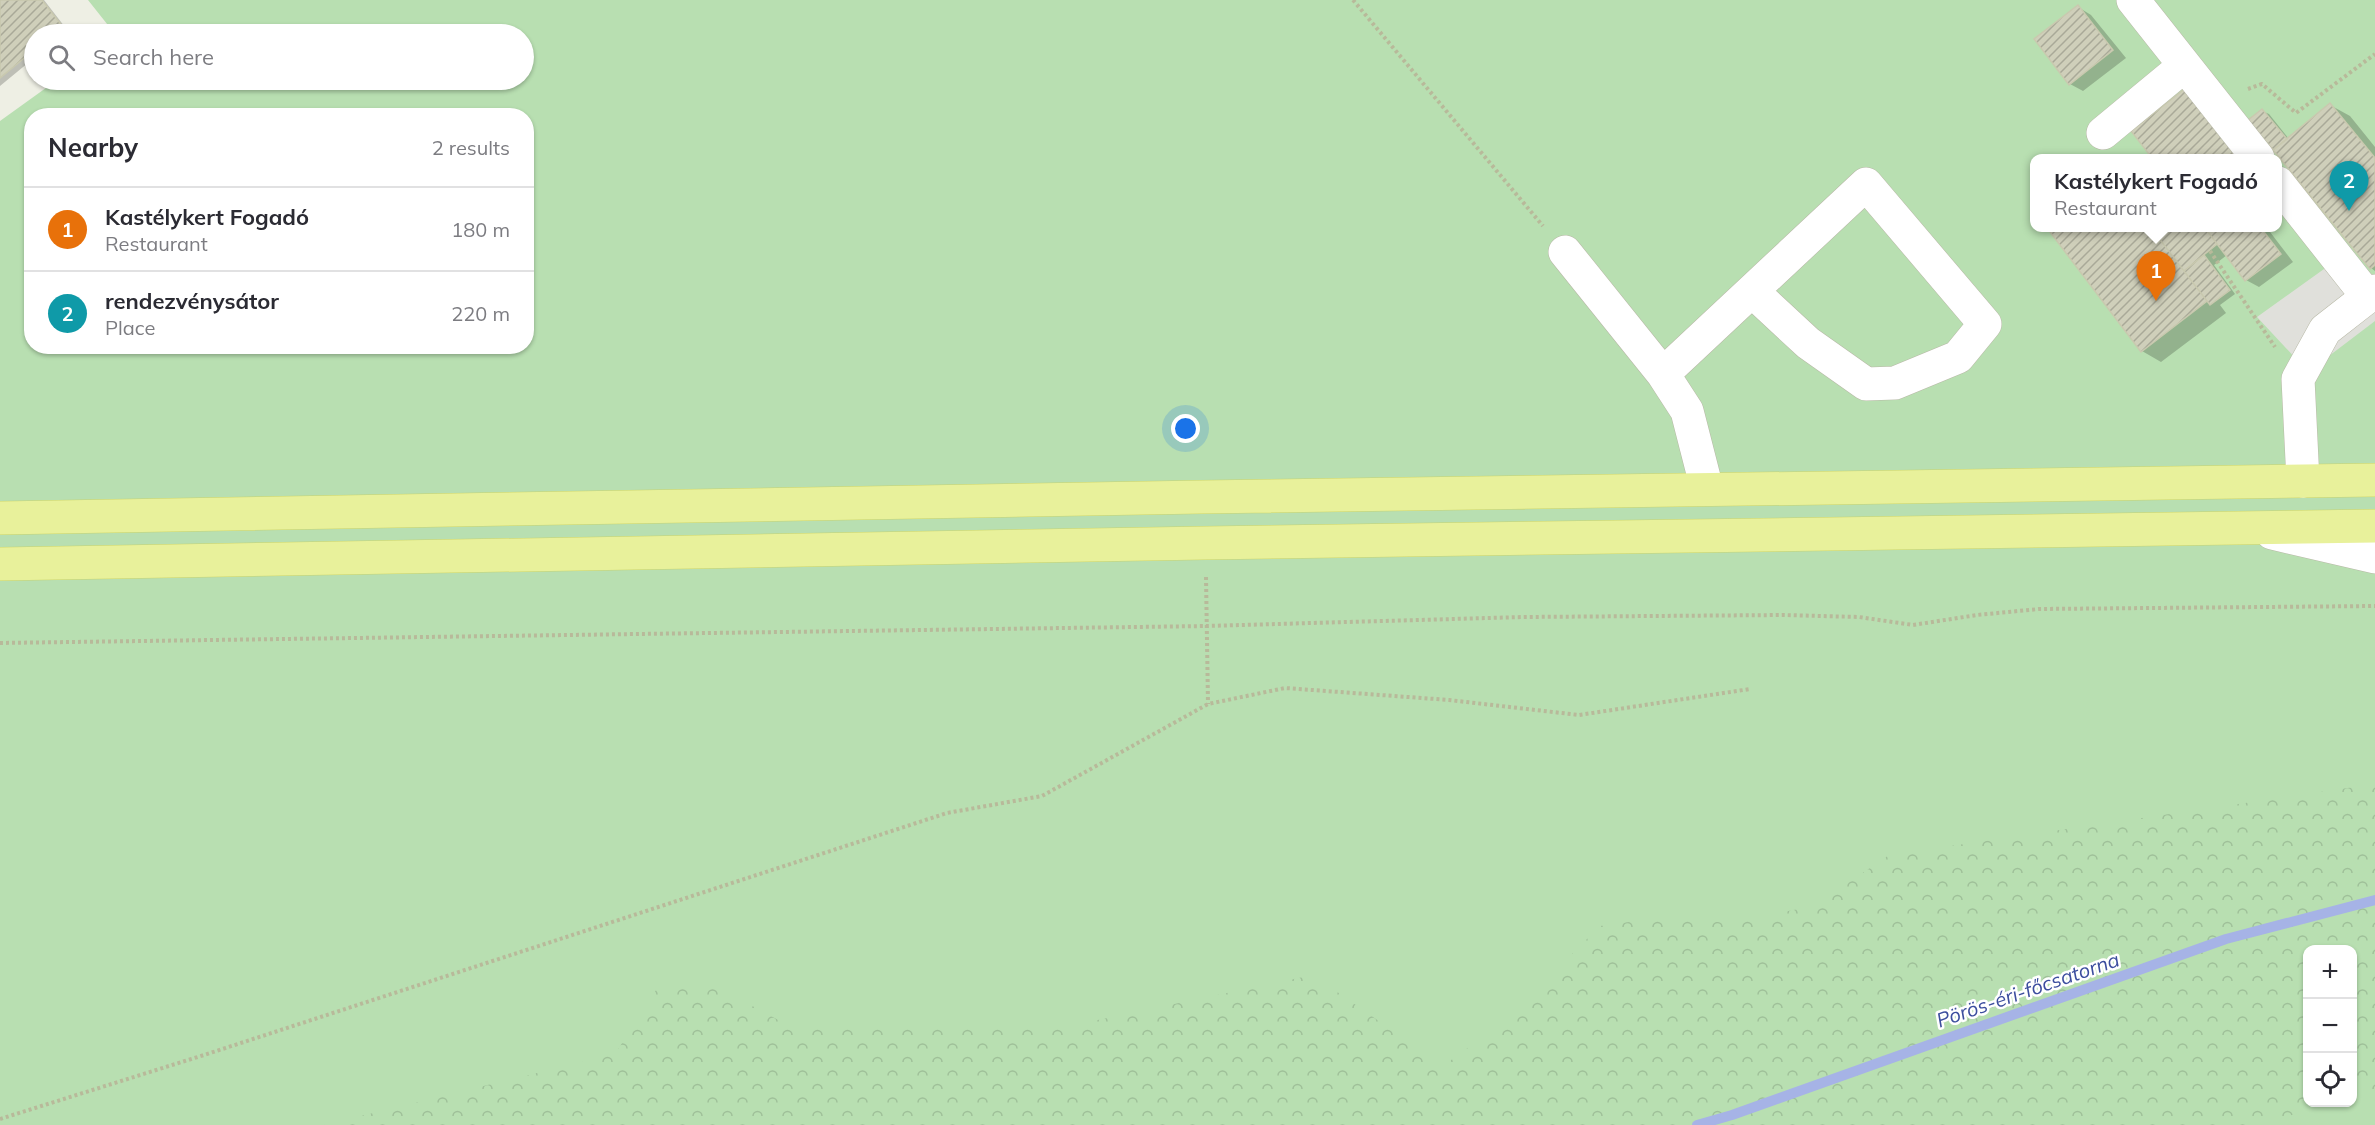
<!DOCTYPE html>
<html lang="en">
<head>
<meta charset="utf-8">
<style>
	body { margin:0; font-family:Mulish,sans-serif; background:#f7f7f7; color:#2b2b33 }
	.controls { position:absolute; right:18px; bottom:18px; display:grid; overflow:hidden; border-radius:12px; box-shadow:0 2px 4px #0004 }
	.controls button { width:54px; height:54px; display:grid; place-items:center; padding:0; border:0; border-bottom:2px solid #e1e1e2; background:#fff; color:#2b2b33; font:30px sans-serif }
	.you { position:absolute; left:1186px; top:429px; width:21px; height:21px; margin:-15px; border:4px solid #fff; border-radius:50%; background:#1a73e8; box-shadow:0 0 0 9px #1a73e833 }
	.badge { display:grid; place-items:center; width:39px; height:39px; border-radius:50%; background:#ea580c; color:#fff; font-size:20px; font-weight:700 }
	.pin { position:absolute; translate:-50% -50px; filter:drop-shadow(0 2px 3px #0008) }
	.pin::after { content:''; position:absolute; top:32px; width:21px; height:18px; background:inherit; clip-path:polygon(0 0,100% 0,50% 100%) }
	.popup { position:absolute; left:2030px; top:154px; width:252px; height:78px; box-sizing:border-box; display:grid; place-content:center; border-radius:12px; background:#fff; filter:drop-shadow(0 2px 4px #0005); font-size:20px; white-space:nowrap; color:#7c7c81 }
	.popup b { font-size:22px; color:#2b2b33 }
	.popup::after { content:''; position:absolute; left:50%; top:100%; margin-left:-12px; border:12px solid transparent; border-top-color:#fff }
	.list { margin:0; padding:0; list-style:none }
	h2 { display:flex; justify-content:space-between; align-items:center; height:78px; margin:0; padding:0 24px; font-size:26px }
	h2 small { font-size:20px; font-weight:400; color:#7c7c81 }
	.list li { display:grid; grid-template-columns:39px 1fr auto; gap:18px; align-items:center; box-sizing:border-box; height:84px; padding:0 24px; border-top:2px solid #e1e1e2 }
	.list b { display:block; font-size:22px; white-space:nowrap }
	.list p { margin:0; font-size:20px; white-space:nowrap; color:#7c7c81 }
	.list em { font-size:20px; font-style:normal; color:#7c7c81 }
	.icon { flex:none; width:33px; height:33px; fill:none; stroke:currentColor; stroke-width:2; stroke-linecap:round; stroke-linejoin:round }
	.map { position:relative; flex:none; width:2375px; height:1125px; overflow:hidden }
	.search { position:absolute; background:#fff; box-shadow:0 2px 4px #0004; left:24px; top:24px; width:510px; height:66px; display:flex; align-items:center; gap:15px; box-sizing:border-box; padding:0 21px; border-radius:33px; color:#7c7c81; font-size:22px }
	.panel { position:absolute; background:#fff; box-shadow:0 2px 4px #0004; left:24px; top:108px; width:510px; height:246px; border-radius:24px }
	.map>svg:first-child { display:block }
</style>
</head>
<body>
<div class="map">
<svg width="2375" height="1125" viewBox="0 0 2375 1125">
	<defs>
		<pattern id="forest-crowns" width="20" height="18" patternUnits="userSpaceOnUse" patternTransform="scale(1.5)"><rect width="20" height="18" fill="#b8dfb1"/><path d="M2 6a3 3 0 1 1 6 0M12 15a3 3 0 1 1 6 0" fill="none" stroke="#9fc099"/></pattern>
		<pattern id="building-hatch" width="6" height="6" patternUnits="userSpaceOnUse" patternTransform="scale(1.5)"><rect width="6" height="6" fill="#cfcfba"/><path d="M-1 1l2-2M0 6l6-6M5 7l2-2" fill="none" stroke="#a9a998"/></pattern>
	</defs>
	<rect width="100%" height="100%" fill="#eeefe4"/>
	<path fill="#b8dfb1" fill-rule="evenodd" d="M88 0H2375V1125H0V121L57 80H524V34H115ZM32 116H526V346H32ZM2034 158H2278V228H2034ZM2308 950H2352V1102H2308Z"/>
	<path fill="url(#forest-crowns)" d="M2375 784V1093L2353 1099 2352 950H2308V1102L2338 1103 2253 1125H324L615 1054 656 990 711 984 782 1022 1069 1026 1313 975 1443 1066 1507 1019 1600 926 1665 917 1728 923 1814 906 1889 855Z"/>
	<path fill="#e0e0db" d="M2331 264 2375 304V321L2325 359 2313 377 2257 317Z"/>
	<path fill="#0003" d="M0 0H44L68 31 64 34H34V58L0 86Z
		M2078 7 2091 15 2126 58 2083 91 2070 84Z
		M2330 105 2350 116 2375 147V271L2371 268 2262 111 2269 114 2289 139Z
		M2133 131 2251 158H2154Z
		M2048 228H2267L2293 262 2259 287 2246 280 2227 255 2214 265 2235 294 2220 305 2226 313 2161 362 2142 351Z"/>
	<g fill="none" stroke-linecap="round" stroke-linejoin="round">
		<path stroke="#a6b3e6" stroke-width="10" d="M1697 1125 1732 1115 2226 939 2375 900"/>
	</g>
	<path fill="url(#building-hatch)" stroke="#c9c9af" stroke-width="1.5" d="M0 0H42L63 27 53 34H34V50L0 78Z
		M2078 5 2113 50 2069 85 2034 39Z
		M2187 87 2242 158H2152L2131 131Z
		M2330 103 2375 158V265L2370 269 2273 150Z
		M2262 109 2287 139 2273 150 2248 120Z
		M2047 228H2151L2207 301 2141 352Z
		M2151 228H2205L2217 244 2184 271Z
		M2205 228H2261L2281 254 2245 281Z
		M2204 255 2230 290 2210 305 2184 271Z"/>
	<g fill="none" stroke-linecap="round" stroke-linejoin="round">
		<g stroke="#b8b9a7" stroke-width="34">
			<path id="minor" d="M2133 0 2258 158
				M2103 133 2184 66
				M2278 183 2368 297
				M1565 252 1663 374 1687 411 1707 489
				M1663 374 1866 184 1985 324 1958 357 1895 383 1866 384 1808 343 1752 291
				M2303 481 2298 379 2325 330 2375 291
				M2272 533 2375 557"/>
		</g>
		<g stroke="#cad46d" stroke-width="34">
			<path id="major" d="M0 518 1201 497 2375 480
				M0 564 1205 543 2375 526"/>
		</g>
		<path stroke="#b8b99a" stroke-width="4" stroke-dasharray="3 3" stroke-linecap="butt" d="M1353 0 1543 226
			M2248 89 2262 84 2296 113 2375 54
			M2210 251 2275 347
			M1206 577 1208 704
			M0 643 1206 626 1524 617 1783 615 1859 617 1913 625 1977 615 2039 609 2375 606
			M0 1119 204 1055 947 813 1042 796 1208 704 1285 688 1449 700 1579 715 1750 689"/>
		<use href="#minor" stroke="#fff" stroke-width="33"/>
		<use href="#major" stroke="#e8f19b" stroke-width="33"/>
	</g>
	<g text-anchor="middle" stroke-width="5" stroke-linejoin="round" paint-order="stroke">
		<g font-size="20" font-style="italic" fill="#3c4e9e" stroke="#fff">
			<text transform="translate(2028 990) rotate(-19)" y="7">Pörös-éri-főcsatorna</text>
		</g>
	</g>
</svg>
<div class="controls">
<button>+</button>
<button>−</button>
<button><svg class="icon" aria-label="locate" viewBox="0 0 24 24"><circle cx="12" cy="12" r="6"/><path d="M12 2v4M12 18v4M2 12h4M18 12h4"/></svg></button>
</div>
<div class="you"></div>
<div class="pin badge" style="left:2156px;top:301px;background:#e8710a">1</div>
<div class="popup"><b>Kastélykert Fogadó</b>Restaurant</div>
<div class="pin badge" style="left:2349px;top:211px;background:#0f9aa8">2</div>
<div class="search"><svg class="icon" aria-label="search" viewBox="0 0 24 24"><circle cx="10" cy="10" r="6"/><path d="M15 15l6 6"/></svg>Search here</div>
<section class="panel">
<h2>Nearby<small>2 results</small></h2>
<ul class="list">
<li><span class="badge" style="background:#e8710a">1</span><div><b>Kastélykert Fogadó</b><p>Restaurant</p></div><em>180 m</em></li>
<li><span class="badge" style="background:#0f9aa8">2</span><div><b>rendezvénysátor</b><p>Place</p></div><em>220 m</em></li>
</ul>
</section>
</div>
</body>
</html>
